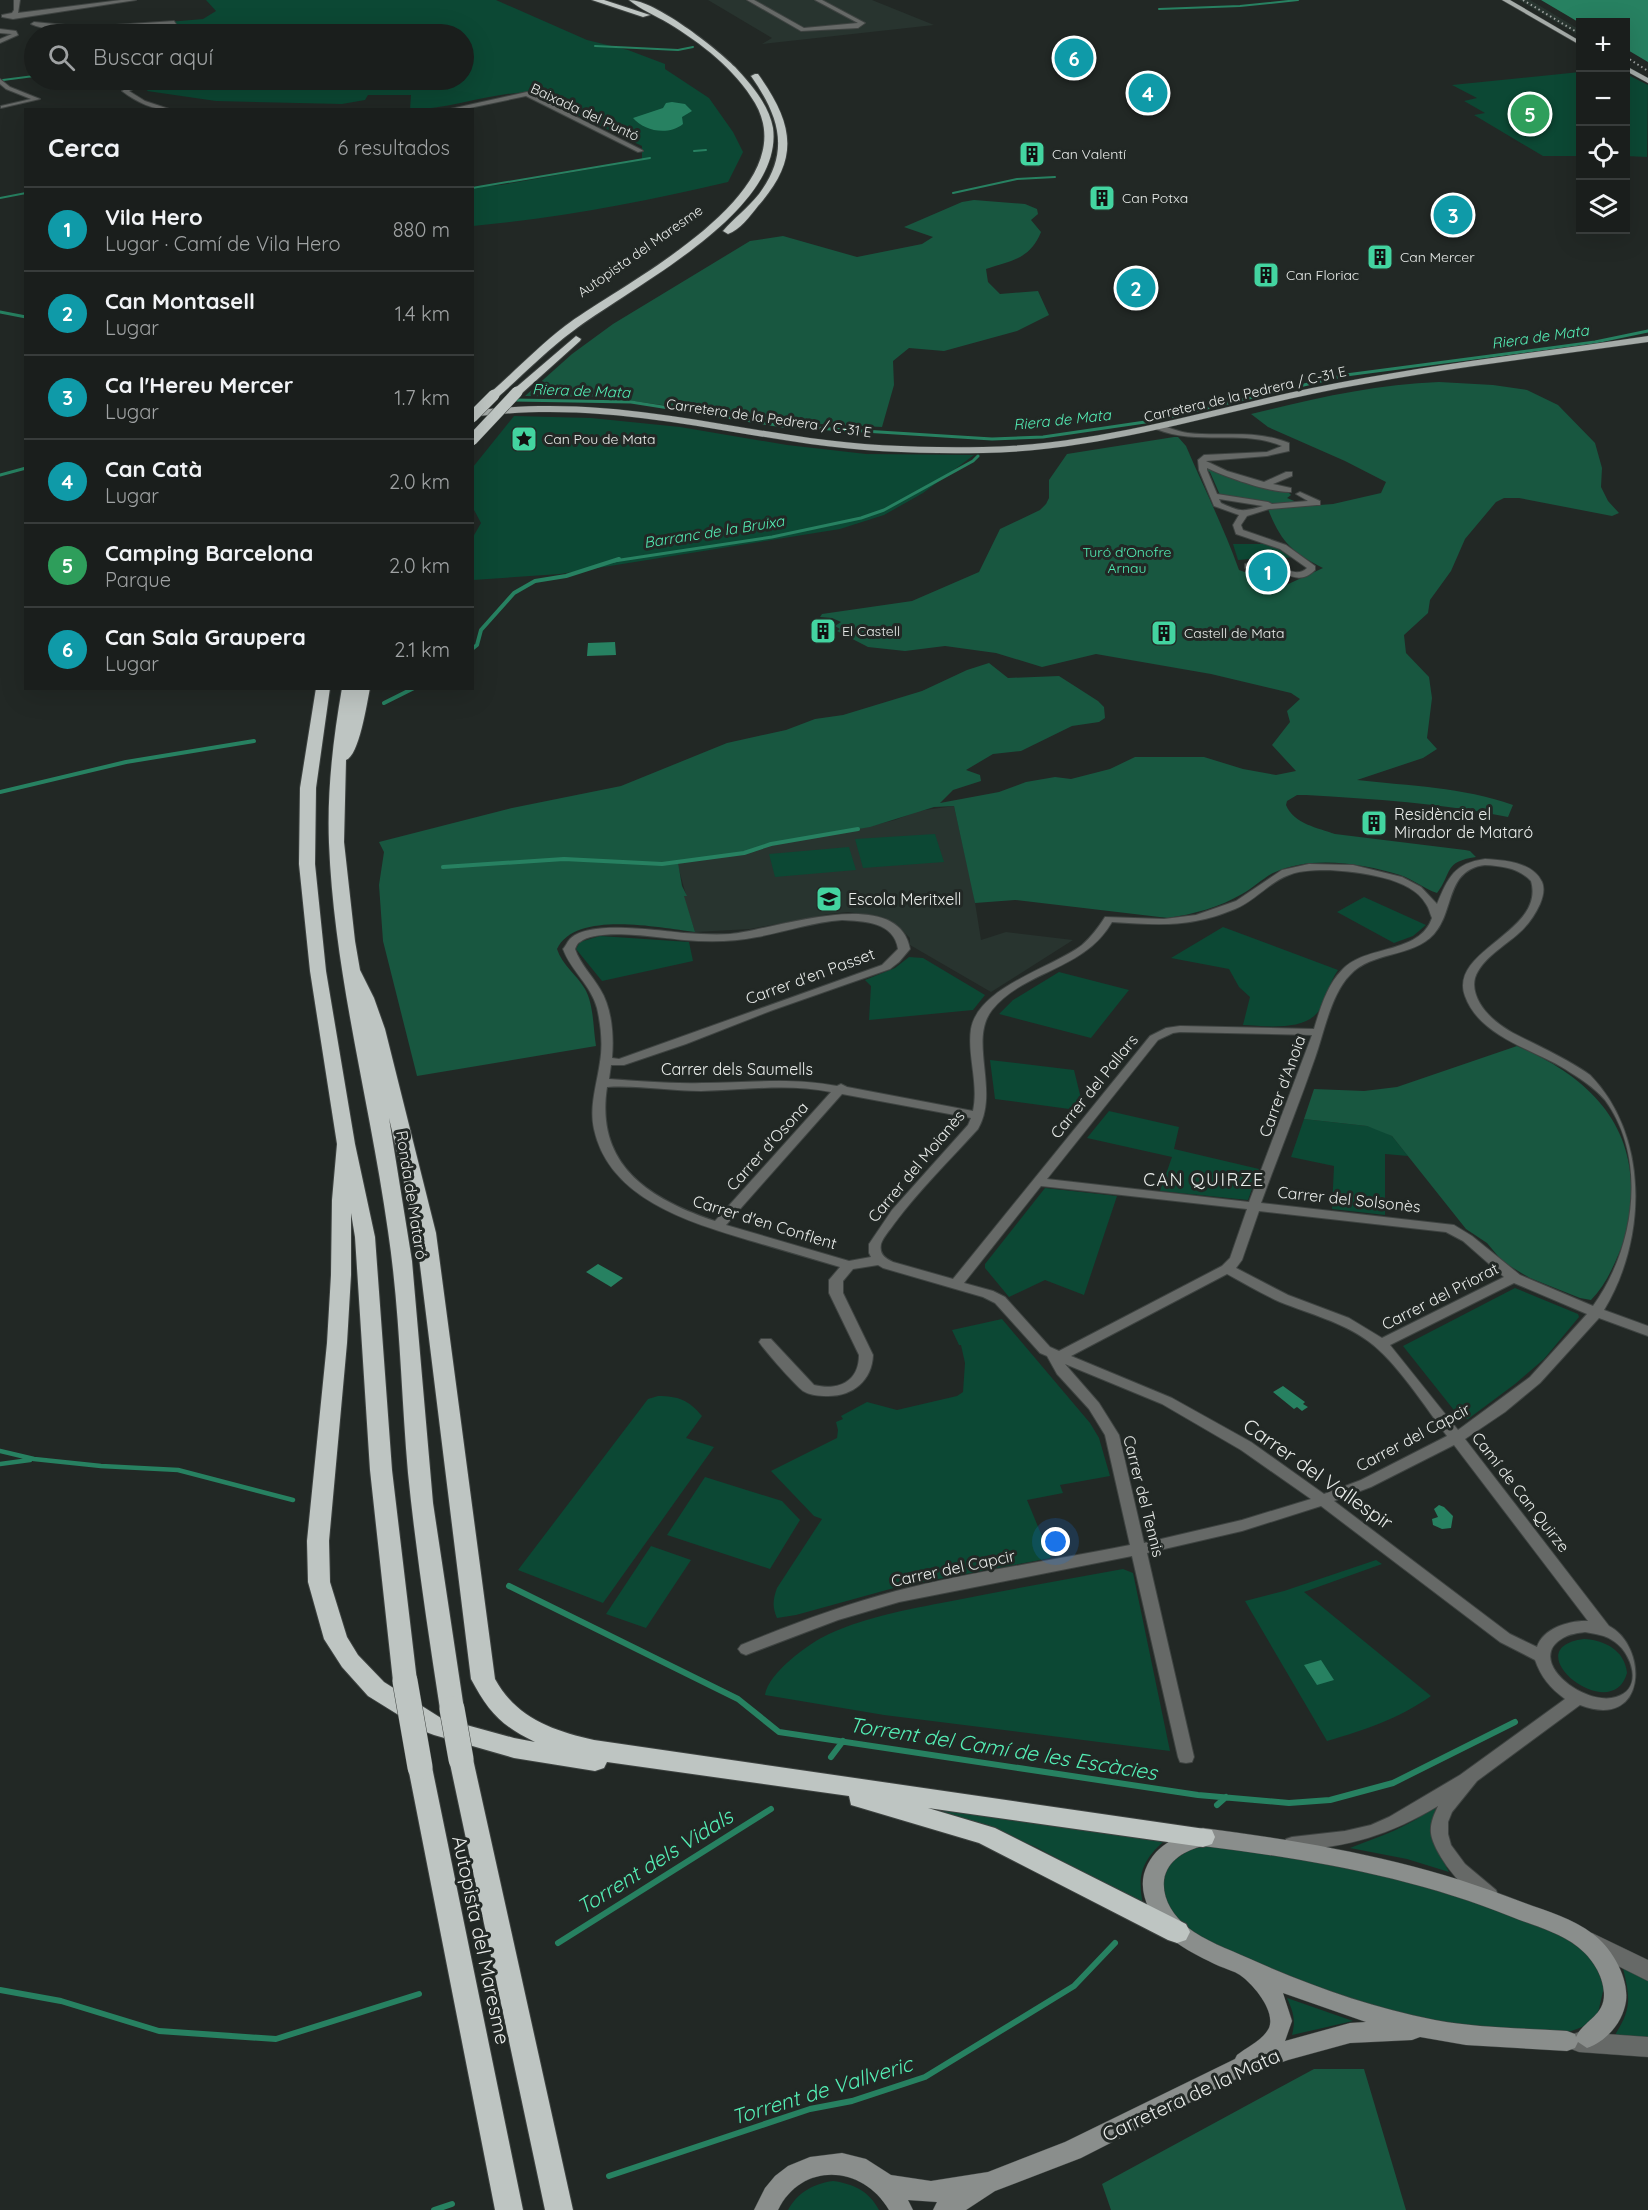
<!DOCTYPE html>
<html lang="es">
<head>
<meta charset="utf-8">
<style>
	body { margin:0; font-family:Quicksand,sans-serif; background:#272b29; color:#f1f3f6 }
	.controls { position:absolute; right:18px; top:18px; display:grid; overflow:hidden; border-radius:0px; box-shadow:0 6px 24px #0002 }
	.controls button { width:54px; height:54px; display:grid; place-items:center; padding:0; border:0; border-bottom:2px solid #383c3b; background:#1a1e1c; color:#f1f3f6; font:30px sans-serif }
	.you { position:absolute; left:1056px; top:1542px; width:21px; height:21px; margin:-15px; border:4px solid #fff; border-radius:50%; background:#1a73e8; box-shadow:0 0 0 9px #1a73e833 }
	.badge { display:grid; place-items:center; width:39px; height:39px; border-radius:50%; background:#43d4a0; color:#fff; font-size:20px; font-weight:700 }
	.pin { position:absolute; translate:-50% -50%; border:3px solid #fff; box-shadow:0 2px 6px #0006 }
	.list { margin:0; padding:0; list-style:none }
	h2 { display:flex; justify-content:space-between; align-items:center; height:78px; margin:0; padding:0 24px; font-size:26px }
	h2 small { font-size:20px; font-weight:400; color:#9fa2a3 }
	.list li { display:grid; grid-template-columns:39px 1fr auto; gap:18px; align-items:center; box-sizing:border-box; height:84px; padding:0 24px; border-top:2px solid #383c3b }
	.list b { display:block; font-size:22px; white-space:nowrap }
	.list p { margin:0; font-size:20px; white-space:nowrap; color:#9fa2a3 }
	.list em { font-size:20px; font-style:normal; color:#9fa2a3 }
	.icon { flex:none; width:33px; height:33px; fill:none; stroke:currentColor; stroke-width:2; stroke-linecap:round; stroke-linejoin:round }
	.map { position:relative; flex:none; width:1648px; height:2210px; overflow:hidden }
	.search { position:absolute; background:#1a1e1c; box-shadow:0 6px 24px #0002; left:24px; top:24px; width:450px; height:66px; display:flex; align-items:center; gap:15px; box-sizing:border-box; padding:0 21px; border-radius:33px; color:#9fa2a3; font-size:22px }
	.panel { position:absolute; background:#1a1e1c; box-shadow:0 6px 24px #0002; left:24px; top:108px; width:450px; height:582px; border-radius:0px }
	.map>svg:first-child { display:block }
</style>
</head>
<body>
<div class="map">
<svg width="1648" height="2210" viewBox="0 0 1648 2210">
	<rect width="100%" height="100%" fill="#222825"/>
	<path fill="#28342f" d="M708 0H872L934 25 762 44 772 38Z
		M1519 0H1530L1580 30V36Z
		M954 806 973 890 981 940 1006 932 1073 940 991 992 910 945V938L901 929 867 915 848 912 829 914 750 929 695 932 683 896 686 895 677 863 744 853 771 844 845 832 895 820 918 811Z"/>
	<path fill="#0c4834" d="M206 0H496L587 40 628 50 665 64V69L709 98 733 132 743 152 728 182C644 202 559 218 473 226V187L501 185 642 160V146L530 92C490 93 451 109 410 110L411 95H368L365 100 342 104 216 101 147 91 154 80H464V34H80L64 31 203 19 216 11Z
		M1580 72V156H1543L1474 115 1485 113 1464 101 1477 98 1452 85Z
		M1626 74 1648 85 1647 157 1626 156Z
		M514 416 591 418 680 427 787 445 866 454 974 455 923 493 884 515 840 529 560 574 473 580V537L481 523 473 508V467Z
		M1233 544H1270L1296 557 1282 558 1289 561 1277 566C1254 555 1257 559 1238 560Z
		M935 834 944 862 863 868 855 839Z
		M849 847 856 870 775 877 769 854Z
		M1364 897 1426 925 1413 936 1394 943 1337 912Z
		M1223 927 1338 970C1329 982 1328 997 1320 1009 1306 1032 1266 1026 1243 1025L1250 997 1239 987 1229 969 1171 958Z
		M600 936 689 942 693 961 602 981 576 949 580 942Z
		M909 957 923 958 985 995 973 1010 869 1020 871 986 865 980 895 968Z
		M1059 972 1129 990 1091 1038 999 1014 1013 1000Z
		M990 1060 1074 1070 1084 1111 995 1099Z
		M1109 1111 1179 1127 1174 1149 1259 1169 1248 1200 1160 1191 1172 1157 1087 1138Z
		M1304 1119 1367 1126 1380 1130 1392 1136 1408 1156 1385 1154V1215L1332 1209 1334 1166 1291 1157Z
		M1045 1188 1117 1196 1084 1295 1045 1280 1009 1297 985 1268V1264Z
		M1515 1288 1578 1314 1579 1317 1544 1359 1515 1384 1468 1419H1461L1403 1346Z
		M1002 1319 1090 1423 1099 1438 1110 1476 1060 1485 1063 1493 1027 1500 1051 1558 901 1586 796 1615 777 1618C772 1607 773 1599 777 1588L822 1519 814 1516 771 1471 837 1438 838 1430 836 1422 843 1419 841 1416 867 1402 897 1410 957 1396 963 1392 965 1363 961 1345H959L952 1330Z
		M658 1396C678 1396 689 1400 702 1416L686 1438 714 1447 603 1603 518 1570 648 1399Z
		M705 1477 782 1501 800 1520 770 1569 667 1535Z
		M651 1546 691 1560 646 1628 606 1614Z
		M1376 1560 1382 1564 1304 1592 1431 1696C1398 1719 1365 1730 1327 1741L1245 1601 1284 1591Z
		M1123 1569 1133 1573 1170 1751 884 1715 765 1695C768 1673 809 1643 829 1634 868 1616 915 1608 957 1600 1012 1589 1067 1579 1123 1569Z
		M1584 1639C1604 1640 1625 1650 1627 1673 1612 1728 1512 1648 1584 1639Z
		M926 1805 1165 1840C1142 1861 1137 1874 1143 1905L1036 1847Z
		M1436 1806C1430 1831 1437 1850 1449 1872L1407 1859 1350 1848C1381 1836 1409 1827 1436 1806Z
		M1209 1845 1375 1871 1507 1912 1567 1939 1586 1953 1597 1969 1604 1987 1597 2017 1582 2027 1566 2033 1462 2025 1395 2013 1327 1991 1217 1946 1176 1922 1161 1891 1164 1872 1173 1861 1189 1850Z
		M1623 1968 1648 1981V2037L1615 2035C1632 2008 1630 1998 1623 1968Z
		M1287 1998 1353 2021 1292 2035C1296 2020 1293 2011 1287 1998Z
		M833 2181C854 2184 869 2191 879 2210H788C798 2192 813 2184 833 2181Z"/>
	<path fill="#185740" d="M974 200 1025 204 1037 209 1038 214 1031 220 1041 232C1030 259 1013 260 986 269L988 282 1000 294 1038 291 1049 315 1017 331 944 351 909 348 893 361 894 385 882 427 779 422 606 397 525 396 572 354 613 324 750 241 783 236 857 257 922 244 933 237 904 227 962 202Z
		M1439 382 1493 385 1527 390 1558 405 1595 443 1602 468 1601 487 1608 501 1619 513 1612 516 1519 498H1504L1496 502 1465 539 1451 571 1430 600 1428 613 1404 635 1406 653 1429 677 1432 698 1427 738 1437 749 1423 758 1357 780C1410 786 1462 787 1513 805L1508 817C1441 803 1374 799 1306 795H1297L1287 801 1286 805C1294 824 1318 828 1335 834L1465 850 1470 851 1476 857C1443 862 1453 872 1437 893 1424 889 1413 879 1400 875 1362 863 1310 855 1273 873 1262 879 1253 888 1242 894 1220 907 1194 914 1168 918L1015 900 975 903 954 806 934 807 870 827 771 844 744 853 678 863 682 886 687 896H684L695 932C659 928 576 910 557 949 562 965 577 975 585 989 594 1005 593 1028 596 1046L417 1076 383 941 379 885 384 852 379 842 512 808 621 786 727 743 786 730 815 719 843 715 922 691 967 670 989 663 1008 678 1059 676 1098 701 1104 707 1105 718 1099 722 1072 726 1021 751 993 754 966 770 980 775 981 781 953 790 940 803 999 792 1026 782 1055 777 1071 779 1110 769 1135 757H1204L1243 769 1276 775 1296 771 1272 745 1290 722 1287 711 1300 699 1291 693 1211 674 1096 654 1042 667 996 653 945 646 905 651 868 647 837 631 840 629 835 626 841 622 832 618 820 617 822 614 912 601 979 572 1000 529 1040 510 1046 504 1049 498V480L1067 454 1174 437H1178L1186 446C1204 488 1224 528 1239 570L1284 586 1323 568C1292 552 1281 542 1268 509L1333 504 1381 493 1386 482 1345 461 1268 427 1251 414C1313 399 1375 384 1439 382Z
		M1208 468 1233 478 1289 493 1291 495 1287 498 1299 503 1281 505 1220 495 1210 472 1207 470Z
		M1517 1046C1601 1082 1648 1139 1626 1236 1617 1258 1608 1283 1591 1300L1580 1298 1530 1278 1503 1262 1487 1243 1466 1229 1392 1136 1367 1126 1304 1119 1314 1089 1364 1091 1397 1087Z
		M1314 2069H1364L1406 2210H1111L1102 2184Z"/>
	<path fill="#278161" d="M1541 0H1648V62L1626 49V22L1580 23Z
		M672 102 685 104 692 111 682 117 683 124C668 136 644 131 633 118L663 108 666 103Z
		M615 642 616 655 587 656 588 643Z
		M598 1264 623 1278 611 1287 586 1272Z
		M1283 1386 1305 1402 1303 1404 1308 1407 1302 1411 1297 1407 1294 1409 1273 1392Z
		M1439 1505 1444 1507 1453 1516 1451 1528 1442 1529 1433 1525 1432 1519 1438 1517 1434 1509Z
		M1321 1660 1334 1680 1317 1685 1304 1665Z"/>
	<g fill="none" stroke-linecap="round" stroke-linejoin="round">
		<path stroke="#278161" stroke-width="2" d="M1159 9 1240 6 1298 0
			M595 46 678 50 693 47
			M3 80 34 76
			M694 151 706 150
			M472 188 650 158
			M953 193 1017 179 1055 177
			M0 198 26 193"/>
		<path stroke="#278161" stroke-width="3" d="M0 312 26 317
			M514 400 631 402 783 426 992 439 1043 437 1152 421 1346 375 1595 342 1648 331
			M0 475 26 468
			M614 561 772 537 861 518 884 510 973 461 978 456"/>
		<path stroke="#278161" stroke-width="4" d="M472 649 477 645 481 630 514 593 535 581 566 576 619 559
			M384 703 414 688
			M0 792 126 762 254 741
			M443 867 564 859 662 864 744 853 771 844 858 829"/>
		<path stroke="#278161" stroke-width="4.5" d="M0 1451 34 1459 101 1466 178 1470 293 1500
			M0 1464 30 1460"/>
		<path stroke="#278161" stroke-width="6" d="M509 1586 738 1699 779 1732 1198 1795 1289 1803 1330 1800 1393 1783 1515 1722
			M831 1757 843 1741
			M1217 1805 1226 1797
			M558 1943 771 1809
			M0 1990 61 2001 159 2031 276 2039 419 1994
			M609 2176 810 2109 852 2101 925 2077 1074 1986 1115 1943
			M434 2210 452 2204"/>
		<g stroke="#3e4341" stroke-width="2">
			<path id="minor" d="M14 0H20L18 13 121 0H136L13 19 2 17V15L12 13 14 10Z
				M747 0H754L804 28 858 23 815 0H822L865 23 858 28 801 31Z
				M174 21 176 24C141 29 62 38 31 24L34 22 86 27Z
				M0 29 16 31 18 35 0 43V39L12 34 0 33Z
				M0 79 10 87 40 99 1 108V106L31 99 6 89 0 84Z
				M145 80H151L129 91 145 101 172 110C153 110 136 102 122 91Z
				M527 92 642 150 643 151 638 152 526 96 460 110H446Z
				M1156 425C1166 425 1177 432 1188 433 1223 437 1255 429 1289 443V451L1267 456 1206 461 1227 471 1264 482 1286 472H1292V476L1273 484 1291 488V492C1270 493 1226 477 1207 468V470L1217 494 1268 502 1272 504 1308 501 1296 494 1300 492 1320 501V505H1317L1269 509 1247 516 1241 525 1243 530 1286 545 1315 566V570C1297 588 1283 569 1265 566 1258 566 1251 568 1245 568V564C1251 563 1258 560 1265 561 1278 563 1295 580 1307 568L1280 549 1236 534 1233 525 1239 515 1214 506 1199 470 1198 460 1204 455 1267 452 1282 446C1242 429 1198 446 1156 429ZM1219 499 1263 506C1243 512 1240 512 1221 503Z
				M1485 859C1504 860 1533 862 1542 882 1545 889 1543 897 1540 904 1535 915 1528 925 1519 933 1505 946 1481 959 1475 978 1471 993 1482 1009 1492 1018 1507 1032 1526 1039 1543 1048 1559 1056 1576 1065 1590 1075 1648 1134 1648 1237 1604 1310L1648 1326V1336L1599 1318 1540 1383 1505 1412 1465 1439 1609 1626C1648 1646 1648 1731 1580 1705L1477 1781 1452 1812 1448 1822V1834L1451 1845 1465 1864 1496 1890 1498 1895 1496 1900C1474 1908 1433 1854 1431 1833 1430 1823 1434 1815 1438 1806 1390 1835 1348 1847 1292 1851L1286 1849 1284 1844 1286 1839 1292 1837 1345 1831 1371 1825 1389 1817 1460 1775 1565 1699C1550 1688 1541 1677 1535 1660L1500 1642 1321 1506 1242 1531 1147 1553 1194 1757 1192 1762 1186 1763 1180 1762 1178 1757 1132 1556 899 1602 838 1620 751 1653 746 1655 741 1653 738 1649 741 1645C792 1624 843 1605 896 1591 973 1571 1052 1561 1130 1545L1105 1435 1089 1409 1057 1374 1047 1356 1040 1353 995 1303 983 1297 883 1268 878 1265 853 1269 843 1281V1293L873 1355C872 1381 852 1397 826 1396 819 1396 809 1395 803 1391 794 1384 766 1352 759 1342L761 1339H771L814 1385C838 1391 859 1382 859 1355L829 1293V1280L840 1267C810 1258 779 1249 748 1240 689 1222 609 1199 594 1129 589 1106 597 1084 600 1062 603 1045 601 1025 597 1008 591 985 571 971 563 949 566 946 568 940 571 938 591 920 659 931 684 933 700 934 715 935 730 934 771 931 898 882 910 949L899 962 890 969 773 1010 686 1044 624 1065H611L609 1079C640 1081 671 1084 702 1083 749 1083 789 1077 837 1086L841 1084 847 1087 973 1111C979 1083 967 1055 971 1029 978 987 1052 968 1082 945 1092 936 1098 928 1105 917L1164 919 1196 915 1236 901 1282 870 1309 864 1353 865 1402 877 1421 887 1437 904C1448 878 1454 863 1485 859ZM1485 865C1502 866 1519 868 1531 881 1546 932 1448 950 1465 996 1479 1036 1532 1049 1565 1069 1579 1078 1594 1087 1605 1100 1648 1159 1635 1248 1593 1306L1520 1275 1472 1236 1454 1225 1261 1203C1279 1154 1298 1107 1315 1058 1324 1033 1331 994 1350 975 1372 951 1412 958 1434 934 1455 911 1445 870 1485 865ZM1330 870C1358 872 1411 877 1426 904 1429 908 1430 914 1432 918 1419 955 1366 944 1342 970 1327 985 1320 1009 1314 1029L1180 1026 1166 1028 1150 1036 953 1279 893 1262C885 1258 879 1254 881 1244 883 1237 890 1230 894 1224 919 1190 950 1160 978 1129 1000 1091 968 1041 992 1010 1024 970 1084 971 1112 922 1159 925 1190 928 1235 909 1255 901 1269 882 1289 875 1302 870 1317 870 1330 870ZM842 920C864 921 894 922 898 949L882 965 619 1059 612 1058C614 1036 612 1008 600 989 592 975 580 964 575 949 576 947 577 943 580 942 598 927 661 938 684 940 708 942 733 942 757 937 785 932 813 922 842 920ZM1180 1032 1312 1035 1249 1202 1047 1179 1158 1040 1173 1033ZM607 1087C638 1085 670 1091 701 1091 745 1090 787 1083 831 1092L715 1221C649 1199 595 1165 607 1087ZM842 1094 971 1118 968 1125 892 1210 869 1244V1253L871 1257 849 1261 726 1225ZM1041 1186 1247 1209 1230 1258 1222 1266 1059 1351 1050 1347 1005 1297 993 1291 964 1283ZM1259 1211 1446 1232 1463 1241 1504 1277 1382 1338 1349 1318 1288 1295 1236 1268 1242 1260ZM1227 1274C1245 1284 1262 1294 1280 1302 1310 1314 1342 1322 1368 1341 1396 1361 1426 1408 1447 1436L1361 1480 1324 1494 1251 1442 1172 1398 1071 1356ZM1514 1283 1587 1314 1530 1377 1458 1430 1390 1345ZM1065 1364 1162 1404 1241 1450 1311 1499 1242 1520 1144 1543 1119 1435 1099 1403ZM1454 1445 1588 1621C1570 1620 1543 1628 1537 1647L1510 1634 1334 1501 1371 1487ZM1585 1632C1596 1634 1606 1635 1615 1642 1632 1654 1644 1689 1616 1697 1584 1707 1524 1660 1563 1638 1569 1634 1578 1633 1585 1632Z"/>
		</g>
		<g stroke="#3e4341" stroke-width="1">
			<path id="tertiary" d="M1592 1933 1648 1960V1981L1584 1949 1581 1942 1584 1935Z
				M1579 2032 1648 2037V2057L1579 2052 1571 2049 1568 2042 1571 2035Z"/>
		</g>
		<g stroke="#3e4341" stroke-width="1">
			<path id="secondary" d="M1203 1828C1312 1842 1419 1861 1522 1902 1546 1911 1572 1918 1593 1934 1611 1947 1629 1977 1626 2001 1623 2022 1607 2041 1587 2048L1578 2042 1575 2048 1567 2051 1466 2045 1420 2037 1412 2040 1350 2043 1288 2060 1240 2077 1081 2158 995 2191 966 2210H933L937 2202 908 2200 913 2210H889C863 2165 802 2161 778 2210H754L765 2188 775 2176 788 2166 810 2157 842 2153 866 2159 891 2175 931 2181 988 2172 1065 2142 1235 2059 1237 2055C1247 2047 1263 2040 1269 2028 1276 2011 1253 1984 1240 1975 1234 1971 1226 1969 1219 1966 1190 1952 1163 1940 1149 1909 1144 1898 1141 1886 1144 1874 1152 1846 1177 1835 1203 1828ZM1203 1846C1309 1859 1413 1877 1512 1917 1534 1926 1559 1932 1578 1947 1592 1958 1603 1975 1604 1993 1605 2016 1584 2020 1576 2037L1575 2034 1567 2031C1523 2028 1478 2028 1435 2020 1370 2007 1308 1985 1248 1958 1228 1949 1205 1941 1187 1927 1173 1915 1162 1899 1164 1880 1167 1860 1186 1850 1203 1846ZM1283 1993 1366 2022 1350 2023 1285 2041 1292 2021Z"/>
		</g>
		<g stroke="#3e4341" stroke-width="1">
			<path id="primary" d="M1502 0H1510L1580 41V45Z
				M1626 66 1648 78V83L1626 71Z
				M1648 336V342C1536 358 1423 371 1312 394 1202 417 1096 451 983 453 925 454 867 452 810 444 692 427 593 401 472 417V411C593 395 692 421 810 438 867 446 925 448 983 447 1096 445 1202 411 1312 388 1423 365 1536 353 1648 336Z"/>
		</g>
		<g stroke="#3e4341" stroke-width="2">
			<path id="motorway" d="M592 0H604L650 15 643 17Z
				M629 0C655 0 716 48 735 67 751 84 769 105 773 128 784 212 629 288 573 331 546 351 523 375 498 397H490V393C515 371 539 346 565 326 622 283 808 194 755 103 735 69 701 43 668 23 656 16 640 9 629 0Z
				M755 74H758C793 123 801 158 758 206 750 216 740 230 728 234L723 231C734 218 748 208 759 194 791 151 779 116 751 76Z
				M576 336 581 339 580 341 521 394H513V390Z
				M316 688H330L316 788 315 864 326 971 355 1144 375 1237 392 1470 417 1681 413 1687 405 1690 397 1687 393 1681 370 1470 355 1237 351 1213V1275L347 1343 329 1541 330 1582 347 1637 358 1655 384 1682 441 1718 514 1738 535 1742C501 1726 488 1711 471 1679L416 1233 389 1118 412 1261 433 1503 464 1709 460 1716 452 1718 444 1716 440 1709C428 1631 416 1552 408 1473 401 1392 400 1311 388 1231 370 1102 334 973 329 843 327 791 333 740 342 688H370C367 703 359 756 346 760L344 842 355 941 360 970 374 998 385 1029 436 1233 495 1679C516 1718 553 1731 594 1740L1212 1830 1215 1837 1212 1844 1203 1847 928 1808 995 1828 1186 1924 1190 1932 1186 1940 1177 1943 1168 1940 979 1843 851 1805 849 1796 607 1762 604 1768 595 1771 514 1758 434 1735 426 1732 368 1696 342 1667 324 1639 308 1582 307 1541 327 1343 331 1275 332 1200 337 1144 310 971 299 864 300 788Z
				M461 1749 470 1752 473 1759 573 2210H545L449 1759 452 1752Z
				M420 1757 429 1760 432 1767 523 2210H495L408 1767 411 1760Z"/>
		</g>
		<use href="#minor" fill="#666967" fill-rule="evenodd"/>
		<use href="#tertiary" fill="#666967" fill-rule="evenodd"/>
		<use href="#secondary" fill="#8a8e8c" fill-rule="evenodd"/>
		<use href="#primary" fill="#a5aba8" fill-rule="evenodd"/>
		<use href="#motorway" fill="#bec5c2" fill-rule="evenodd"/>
		<path stroke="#9ca09e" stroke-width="2" stroke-dasharray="1.5 3" stroke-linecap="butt" d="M1523 0 1580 34
			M1626 57 1648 71"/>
		<g stroke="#3e4341" stroke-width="12" stroke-linecap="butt">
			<path id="motorway-bridge-far1" d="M472 417 494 395
				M472 440 517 392"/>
		</g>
		<g stroke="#3e4341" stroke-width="26" stroke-linecap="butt">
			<path id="motorway-bridge" d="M405 1681 420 1767
				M452 1709 461 1759"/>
		</g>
		<use href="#motorway-bridge-far1" stroke="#bec5c2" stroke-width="11"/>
		<use href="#motorway-bridge" stroke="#bec5c2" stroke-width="25"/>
	</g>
	<defs>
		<g id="building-square" transform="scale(1.35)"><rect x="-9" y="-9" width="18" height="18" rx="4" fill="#43d4a0" stroke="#222825"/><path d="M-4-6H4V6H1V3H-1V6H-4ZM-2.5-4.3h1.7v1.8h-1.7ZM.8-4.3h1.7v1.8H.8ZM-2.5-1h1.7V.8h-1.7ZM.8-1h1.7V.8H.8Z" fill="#111"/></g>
		<g id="sight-square" transform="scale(1.35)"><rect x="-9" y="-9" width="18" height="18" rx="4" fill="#43d4a0" stroke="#222825"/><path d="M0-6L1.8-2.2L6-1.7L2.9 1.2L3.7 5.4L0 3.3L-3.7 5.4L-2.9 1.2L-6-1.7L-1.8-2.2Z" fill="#111"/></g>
		<g id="school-square" transform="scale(1.35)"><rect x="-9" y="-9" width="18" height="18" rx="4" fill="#43d4a0" stroke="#222825"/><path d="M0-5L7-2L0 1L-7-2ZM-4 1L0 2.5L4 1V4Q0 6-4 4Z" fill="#111"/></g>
	</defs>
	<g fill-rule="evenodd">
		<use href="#building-square" x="1032" y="154"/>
		<use href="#building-square" x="1102" y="198"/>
		<use href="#building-square" x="1380" y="257"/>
		<use href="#building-square" x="1266" y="275"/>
		<use href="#sight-square" x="524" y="439"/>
		<use href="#building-square" x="823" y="631"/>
		<use href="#building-square" x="1164" y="633"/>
		<use href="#building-square" x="1374" y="823"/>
		<use href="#school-square" x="829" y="899"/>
	</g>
	<g text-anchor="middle" stroke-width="6" stroke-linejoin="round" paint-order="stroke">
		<g font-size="14" fill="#e9ecea" stroke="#222825">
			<text transform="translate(585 112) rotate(25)" y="5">Baixada del Puntó</text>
			<text transform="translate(640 251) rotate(-35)" y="5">Autopista del Maresme</text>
			<text transform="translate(1245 394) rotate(-13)" y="5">Carretera de la Pedrera / C-31 E</text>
			<text transform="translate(769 418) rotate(8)" y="5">Carretera de la Pedrera / C-31 E</text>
		</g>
		<g font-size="14" fill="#e9ecea" stroke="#222825" text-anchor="start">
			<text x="1052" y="159">Can Valentí</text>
			<text x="1122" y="203">Can Potxa</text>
			<text x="1400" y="262">Can Mercer</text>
			<text x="1286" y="280">Can Floriac</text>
			<text x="544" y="444">Can Pou de Mata</text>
			<text x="842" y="636">El Castell</text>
			<text x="1184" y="638">Castell de Mata</text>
		</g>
		<g font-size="14" fill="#52eeb5" stroke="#222825">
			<text x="1127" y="557">Turó d'Onofre<tspan x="1127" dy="16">Arnau</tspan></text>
		</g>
		<g font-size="15" font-style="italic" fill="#54efb6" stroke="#222825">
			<text transform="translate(1540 337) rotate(-8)" y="5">Riera de Mata</text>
			<text transform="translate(581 391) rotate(2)" y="5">Riera de Mata</text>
			<text transform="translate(1062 420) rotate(-6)" y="5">Riera de Mata</text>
			<text transform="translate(714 532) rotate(-9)" y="5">Barranc de la Bruixa</text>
		</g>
		<g font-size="16" fill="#e9ecea" stroke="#222825" text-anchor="start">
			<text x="1394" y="820">Residència el<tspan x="1394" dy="18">Mirador de Mataró</tspan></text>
			<text x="848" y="905">Escola Meritxell</text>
		</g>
		<g font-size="16" fill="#e9ecea" stroke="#222825">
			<text transform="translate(810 976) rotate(-20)" y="6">Carrer d'en Passet</text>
			<text x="737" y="1075">Carrer dels Saumells</text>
			<text transform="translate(1094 1086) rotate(-51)" y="6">Carrer del Pallars</text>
			<text transform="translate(1282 1086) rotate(-70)" y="6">Carrer d'Anoia</text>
			<text transform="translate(767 1146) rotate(-48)" y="6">Carrer d'Osona</text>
			<text transform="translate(916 1166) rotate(-50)" y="6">Carrer del Moianès</text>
			<text transform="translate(412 1195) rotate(81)" y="6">Ronda de Mataró</text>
			<text transform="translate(1349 1199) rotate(6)" y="6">Carrer del Solsonès</text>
			<text transform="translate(765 1222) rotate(17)" y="6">Carrer d'en Conflent</text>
			<text transform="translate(1440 1296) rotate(-27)" y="6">Carrer del Priorat</text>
			<text transform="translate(1413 1437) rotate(-28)" y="6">Carrer del Capcir</text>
			<text transform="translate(1521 1492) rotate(52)" y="6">Camí de Can Quirze</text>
			<text transform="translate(1144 1496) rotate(76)" y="6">Carrer del Tennis</text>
			<text transform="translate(953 1568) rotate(-12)" y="6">Carrer del Capcir</text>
		</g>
		<g font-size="18" letter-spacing="1.5" fill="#e9ecea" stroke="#222825">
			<text x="1204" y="1186">CAN QUIRZE</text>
		</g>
		<g font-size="20" fill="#e9ecea" stroke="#222825">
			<text transform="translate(1318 1474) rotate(35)" y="7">Carrer del Vallespir</text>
			<text transform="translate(481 1940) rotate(78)" y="7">Autopista del Maresme</text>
			<text transform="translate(1191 2095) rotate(-25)" y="7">Carretera de la Mata</text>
		</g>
		<g font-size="21" font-style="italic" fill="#54efb6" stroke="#222825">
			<text transform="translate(1003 1749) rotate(9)" y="7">Torrent del Camí de les Escàcies</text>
			<text transform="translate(655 1862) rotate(-32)" y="7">Torrent dels Vidals</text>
			<text transform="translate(822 2091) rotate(-17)" y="7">Torrent de Vallveric</text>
		</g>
	</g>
</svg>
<div class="controls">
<button>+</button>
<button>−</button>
<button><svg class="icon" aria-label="locate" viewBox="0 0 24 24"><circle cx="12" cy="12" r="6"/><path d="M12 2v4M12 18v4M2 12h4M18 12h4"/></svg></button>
<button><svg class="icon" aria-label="layers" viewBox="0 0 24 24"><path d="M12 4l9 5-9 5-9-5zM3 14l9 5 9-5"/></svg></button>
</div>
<div class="you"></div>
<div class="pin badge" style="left:1268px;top:572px;background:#0f9aa8">1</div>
<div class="pin badge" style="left:1136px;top:288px;background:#0f9aa8">2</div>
<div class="pin badge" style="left:1453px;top:215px;background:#0f9aa8">3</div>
<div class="pin badge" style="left:1148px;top:93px;background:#0f9aa8">4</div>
<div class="pin badge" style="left:1530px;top:114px;background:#2e9e5b">5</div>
<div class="pin badge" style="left:1074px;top:58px;background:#0f9aa8">6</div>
<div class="search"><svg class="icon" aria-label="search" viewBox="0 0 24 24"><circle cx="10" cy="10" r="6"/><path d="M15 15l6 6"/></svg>Buscar aquí</div>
<section class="panel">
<h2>Cerca<small>6 resultados</small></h2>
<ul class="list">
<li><span class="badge" style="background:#0f9aa8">1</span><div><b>Vila Hero</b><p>Lugar · Camí de Vila Hero</p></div><em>880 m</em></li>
<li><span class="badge" style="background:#0f9aa8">2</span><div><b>Can Montasell</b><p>Lugar</p></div><em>1.4 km</em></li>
<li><span class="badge" style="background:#0f9aa8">3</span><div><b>Ca l'Hereu Mercer</b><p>Lugar</p></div><em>1.7 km</em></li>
<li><span class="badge" style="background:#0f9aa8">4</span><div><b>Can Catà</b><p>Lugar</p></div><em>2.0 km</em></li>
<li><span class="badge" style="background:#2e9e5b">5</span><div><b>Camping Barcelona</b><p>Parque</p></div><em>2.0 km</em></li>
<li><span class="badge" style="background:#0f9aa8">6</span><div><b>Can Sala Graupera</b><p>Lugar</p></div><em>2.1 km</em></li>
</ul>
</section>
</div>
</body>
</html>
